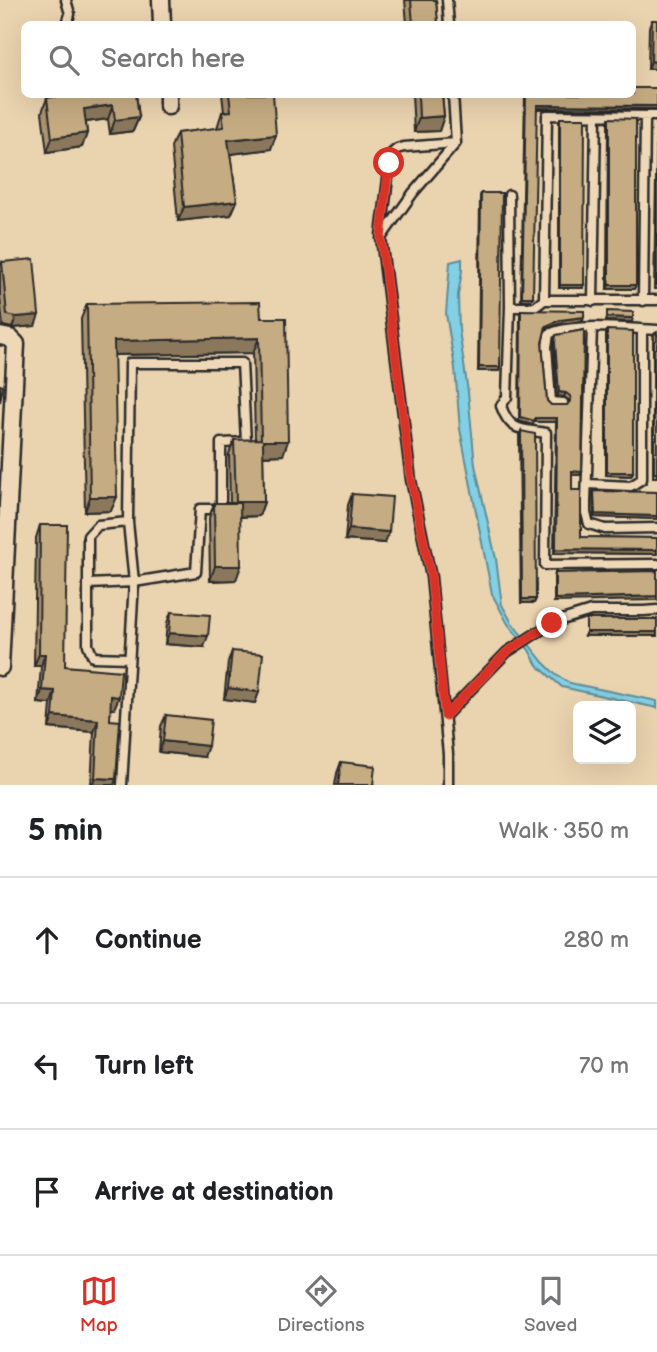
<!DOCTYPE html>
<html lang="en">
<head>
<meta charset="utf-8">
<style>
	body { margin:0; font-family:"Balsamiq Sans",sans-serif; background:#f6f6f6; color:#202124 }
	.controls { position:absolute; right:21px; bottom:21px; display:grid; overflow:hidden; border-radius:10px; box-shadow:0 7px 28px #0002 }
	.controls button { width:63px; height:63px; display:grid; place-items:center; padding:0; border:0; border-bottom:2px solid #e0e0e0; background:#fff; color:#202124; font:35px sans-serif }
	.stop { position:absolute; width:21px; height:21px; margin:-16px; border:5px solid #d93025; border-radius:50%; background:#fff }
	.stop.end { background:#d93025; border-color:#fff; box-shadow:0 2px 7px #0008 }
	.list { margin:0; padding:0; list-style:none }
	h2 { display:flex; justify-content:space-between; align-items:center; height:91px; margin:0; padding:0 28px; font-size:30px }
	h2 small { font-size:23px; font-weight:400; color:#757577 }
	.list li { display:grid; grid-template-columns:46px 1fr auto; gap:21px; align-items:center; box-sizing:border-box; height:126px; padding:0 28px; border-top:2px solid #e0e0e0 }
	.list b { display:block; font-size:26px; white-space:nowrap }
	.list em { font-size:23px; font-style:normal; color:#757577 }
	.icon { flex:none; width:38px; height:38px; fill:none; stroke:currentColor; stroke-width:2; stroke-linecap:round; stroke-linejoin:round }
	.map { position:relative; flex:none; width:657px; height:785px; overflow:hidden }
	.search { position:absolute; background:#fff; box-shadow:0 7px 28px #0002; left:21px; right:21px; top:21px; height:77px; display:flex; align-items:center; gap:18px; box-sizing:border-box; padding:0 24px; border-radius:10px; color:#757577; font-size:26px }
	.sheet { height:469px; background:#fff }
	nav { display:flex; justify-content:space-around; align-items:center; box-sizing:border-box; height:98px; border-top:2px solid #e0e0e0; background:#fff; font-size:19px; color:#757577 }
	nav a { display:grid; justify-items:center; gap:4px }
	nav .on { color:#d93025 }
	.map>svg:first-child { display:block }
</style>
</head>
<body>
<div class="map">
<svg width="657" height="785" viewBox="0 0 657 785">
	<rect width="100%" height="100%" fill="#ead3af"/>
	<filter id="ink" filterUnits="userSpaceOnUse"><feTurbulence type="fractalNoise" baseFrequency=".0143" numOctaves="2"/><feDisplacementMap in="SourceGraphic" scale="14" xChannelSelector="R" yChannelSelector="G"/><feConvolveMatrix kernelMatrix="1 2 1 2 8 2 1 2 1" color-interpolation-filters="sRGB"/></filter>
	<g filter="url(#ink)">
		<path fill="#83cfe3" stroke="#608d99" stroke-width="2" d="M462 259V271L458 295 459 330 468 392 475 465 496 559 502 605 512 623 543 662 556 675 570 683 657 701V708L562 687 537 665 529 650 508 624 492 594 460 429 455 368 446 314 450 262Z"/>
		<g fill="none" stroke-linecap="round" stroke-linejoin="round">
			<g stroke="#2b2b2b" stroke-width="13">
				<path id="service" d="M66 0 70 14 67 24
					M447 0 449 24
					M509 195 510 307 507 397 501 406C510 432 522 429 546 433L545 565 657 564
					M381 235 391 154 397 149 404 147 456 143
					M544 300 547 115 657 116
					M593 301 596 116
					M643 301 645 116
					M510 307H535L544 300H657
					M592 328 586 502V513L589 524 605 529 657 528
					M563 403 551 402 547 347 549 334C574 322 628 329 657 330
					M587 484 631 486 642 479V330
					M128 522 98 525 88 536V645L93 657 129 658
					M88 584 134 582 196 572 200 509H221V443L246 442 242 363H130L128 522 134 582 122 785
					M445 716 507 652 552 623 591 611H643L657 610
					M448 785V754L431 577 411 480 381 238 413 193 456 143 453 94"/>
			</g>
			<g stroke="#2b2b2b" stroke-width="21">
				<path id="minor" d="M161 0 162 24
					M168 94V106
					M0 336 10 338 16 344 0 667"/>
			</g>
			<use href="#service" stroke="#eed8b7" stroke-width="8"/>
			<use href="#minor" stroke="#eed8b7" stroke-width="16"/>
		</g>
		<path fill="#aa9471" stroke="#2b2b2b" stroke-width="2" d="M405 0H436L438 24H407Z
			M652 20H657V69H648L649 27Z
			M657 88V109H536L531 300H521L525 94H633Z
			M67 94H136L139 117 133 131 110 134 108 119 86 122 87 133 82 147 47 152 42 112 47 98Z
			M222 94H273L271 149 230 154 237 201 231 215 178 221 171 147 177 133 217 128 222 112H224Z
			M412 94H442L444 116 439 131 414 132Z
			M560 118 584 285 583 288H559V122Z
			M609 118 634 289H607L608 122Z
			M657 121V289H654Z
			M481 193 500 367 499 371H478L480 196Z
			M2 262 35 326 12 328 3 326 0 298V266Z
			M87 304 261 318 283 455 263 456 264 502 259 516 240 517 236 580 210 581 209 518 214 503H230L229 454 234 440H255L253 353 114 355 111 511 85 512 81 319Z
			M521 310 583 321 559 324 545 329 542 343 547 401 551 405H567L569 402V400L564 397 557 396 554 347 555 339 556 335 584 330 582 472 580 475H572V490L581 537 657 538V554L554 553 556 422H534L533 425 519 421 520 314Z
			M607 330 633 472 631 476 606 475V334Z
			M655 333 657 477H653V339Z
			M521 431 536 599 534 603H521L519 435Z
			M594 491 657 492V519L594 517 593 494Z
			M352 494 385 543 345 540 348 505Z
			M40 525 65 666 114 709H110V720L114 785H91L94 732 49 728 51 704 38 703 41 666H34L36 538Z
			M657 571 554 602V577L555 573Z
			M171 612 204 647 165 644 167 623Z
			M232 651 259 692 255 703 224 699 228 662Z
			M166 715 204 757 159 752 161 726Z
			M341 762 373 785H335L337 773Z"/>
		<path fill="#8b785c" stroke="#2b2b2b" stroke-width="2" d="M651 61 657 62V69H648Z
			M113 105 108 119 79 123 84 109Z
			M537 105 657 106V109L535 108Z
			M444 116 439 131 414 132 419 118Z
			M139 117 133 131 110 134 115 120Z
			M87 133 82 147 47 152 52 138Z
			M276 135 271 149 223 155 228 140Z
			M237 201 231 215 178 221 184 207Z
			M560 285H584L583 288H559Z
			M609 285H636L634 289H607Z
			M522 297H533L531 300H521Z
			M39 315 35 326 12 328 16 317Z
			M584 317 583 321 559 324 544 329 546 326 560 320Z
			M607 317 633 318 632 322 606 321Z
			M259 338 253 353 108 355 114 341Z
			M479 367H500L499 371H478Z
			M559 392 566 393 564 397 557 396Z
			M535 418H557L556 422H534Z
			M263 441H288L283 455 258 456Z
			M572 471 582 472 580 475H571Z
			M607 472H633L631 476 606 475Z
			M90 497H117L111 511 85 512Z
			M236 502H264L259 516 230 517Z
			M595 514 657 516V519L594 517Z
			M349 529 389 532 385 543 345 540Z
			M556 549 657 550V554L554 553Z
			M215 566H241L236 580 210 581Z
			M657 596V600L554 602 555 599Z
			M522 599H536L534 603H521Z
			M586 632H657V636H584Z
			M169 633 208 636 204 647 165 644Z
			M39 654H45L41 666H34Z
			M228 688 259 692 255 703 224 699Z
			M42 690 55 691 51 704 38 703Z
			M111 696 119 697 114 709H107Z
			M53 716 98 720 94 732 49 728Z
			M163 741 208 746 204 757 159 752Z
			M95 778 116 779 114 785H92Z"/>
		<path fill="#c6ac83" stroke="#2b2b2b" stroke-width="2" d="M411 0H436L438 24H413Z
			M652 20H657V62L651 61Z
			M633 88H657V106L537 105 533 297H522L526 94H633Z
			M72 94H136L139 117 115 120 113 105 84 109 87 133 52 138 47 98Z
			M229 94H273L276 135 228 140 237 201 184 207 177 133 224 127 222 112 231 111Z
			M418 94H442L444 116 419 118Z
			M560 118H585L584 285H560Z
			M609 118 636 119V285H609Z
			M481 193H502L500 367H479Z
			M657 193V285H656Z
			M34 259 39 315 16 317 7 315 2 262Z
			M260 302 261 318H286L288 441H263L264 502H236L234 440 261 439 259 338 114 341 117 497H90L87 304Z
			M521 310 584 311V317L560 320 546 326 542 343 547 401 551 405H567L571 400 570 396 566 393 559 392 555 343 556 335 584 330 582 472 572 471V490H581V537L657 538V550L556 549 557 418H535V421L520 417Z
			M607 311 633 312V318L607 317Z
			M607 330 633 331V472H607Z
			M657 332V473H654V335L655 333Z
			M0 385 3 386 0 402Z
			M521 431 535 434 536 599H522Z
			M594 491 657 492V516L595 514Z
			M352 494 392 497 389 532 349 529Z
			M214 503H240L241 566H215Z
			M40 525H67L65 666 121 671 119 697 111 696 110 720 120 721 116 779 95 778 98 720 53 716 55 691 42 690 45 654H39Z
			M657 571V596L555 599V573Z
			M171 612 210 615 208 636 169 633Z
			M586 619H657V632H586Z
			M232 651 263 654 259 692 228 688Z
			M166 715 211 720 208 746 163 741Z
			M341 762 375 766 373 785H338Z"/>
	</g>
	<g fill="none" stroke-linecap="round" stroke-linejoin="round" filter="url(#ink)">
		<path stroke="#d93025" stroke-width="9" d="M389 163 381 238 411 480 431 577 445 716 507 652 552 623"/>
	</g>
</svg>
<div class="controls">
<button><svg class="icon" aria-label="layers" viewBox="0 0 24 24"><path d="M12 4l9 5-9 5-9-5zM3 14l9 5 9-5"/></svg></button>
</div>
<div class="stop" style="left:389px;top:163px"></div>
<div class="stop end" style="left:552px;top:623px"></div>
<div class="search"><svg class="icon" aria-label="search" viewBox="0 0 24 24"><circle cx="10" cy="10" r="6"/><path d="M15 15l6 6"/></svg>Search here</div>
</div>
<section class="sheet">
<h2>5 min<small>Walk · 350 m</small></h2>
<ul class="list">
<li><svg class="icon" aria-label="ahead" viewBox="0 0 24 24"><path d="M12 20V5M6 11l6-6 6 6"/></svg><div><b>Continue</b></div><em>280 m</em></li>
<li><svg class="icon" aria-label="left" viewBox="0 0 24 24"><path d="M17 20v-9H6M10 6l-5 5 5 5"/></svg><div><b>Turn left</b></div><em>70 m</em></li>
<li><svg class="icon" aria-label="arrive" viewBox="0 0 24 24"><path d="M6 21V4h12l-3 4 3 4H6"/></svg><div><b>Arrive at destination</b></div></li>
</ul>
</section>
<nav>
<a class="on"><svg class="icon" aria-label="map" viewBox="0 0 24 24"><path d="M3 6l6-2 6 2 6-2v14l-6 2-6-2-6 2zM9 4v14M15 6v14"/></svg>Map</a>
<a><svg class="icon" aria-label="directions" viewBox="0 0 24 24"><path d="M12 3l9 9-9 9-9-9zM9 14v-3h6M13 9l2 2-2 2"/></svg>Directions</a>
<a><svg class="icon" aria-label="saved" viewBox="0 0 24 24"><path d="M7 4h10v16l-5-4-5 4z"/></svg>Saved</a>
</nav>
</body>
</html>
